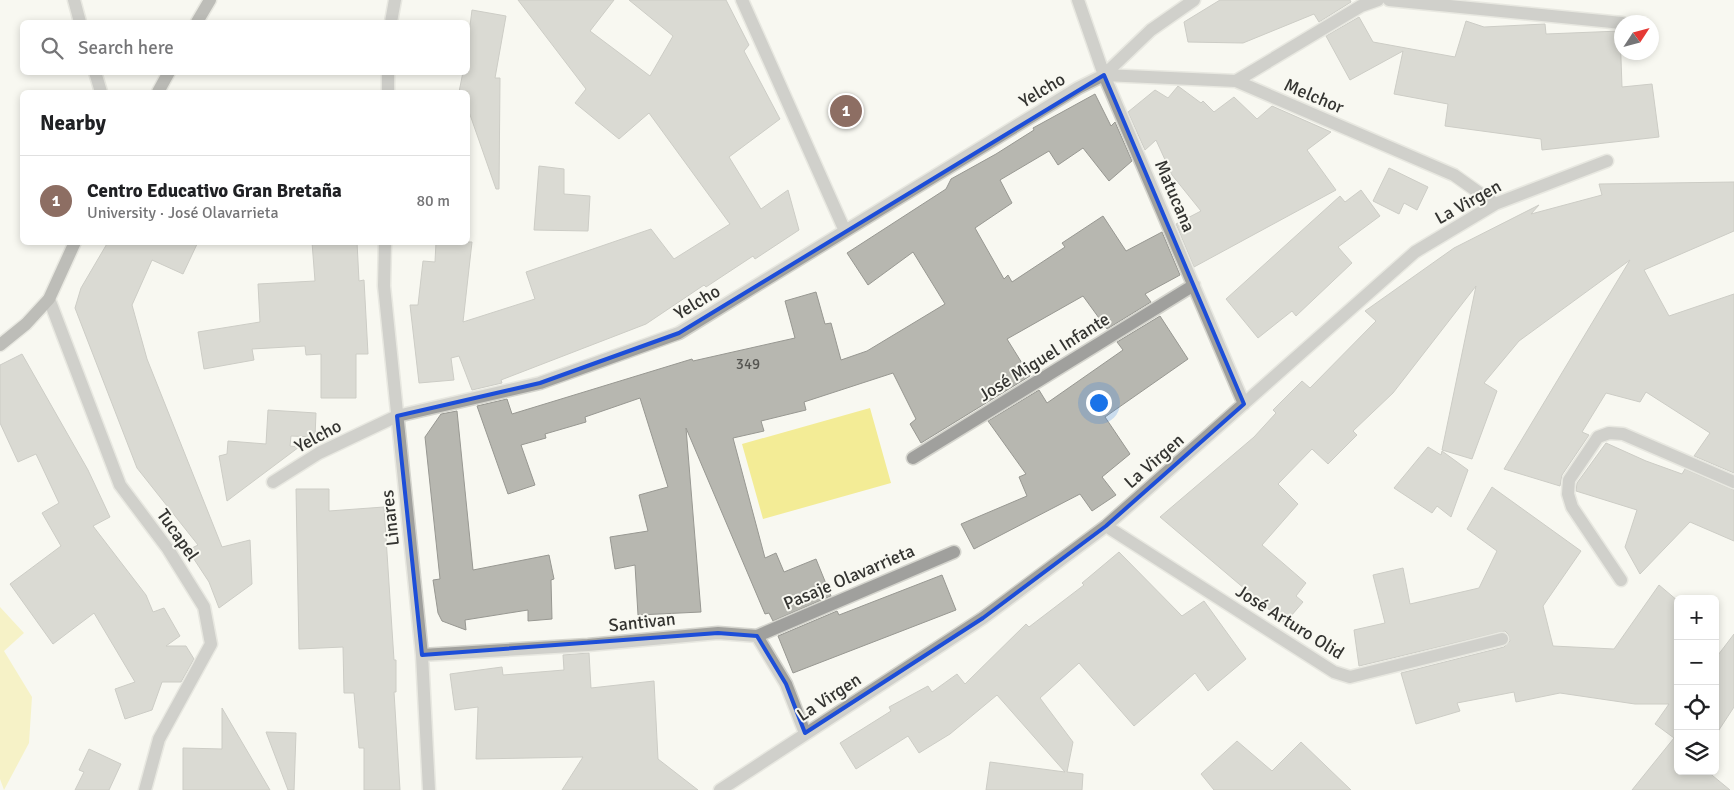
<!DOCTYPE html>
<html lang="en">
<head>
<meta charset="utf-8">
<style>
	body { margin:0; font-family:Signika,sans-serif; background:#f2f2f2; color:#202124 }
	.controls { position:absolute; right:15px; bottom:15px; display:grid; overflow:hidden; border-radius:8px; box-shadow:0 2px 8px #0003 }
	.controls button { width:45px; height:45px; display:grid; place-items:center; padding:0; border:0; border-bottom:1px solid #e0e0e0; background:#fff; color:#202124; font:25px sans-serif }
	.compass { position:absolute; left:1614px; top:15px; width:45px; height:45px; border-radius:50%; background:#fff; box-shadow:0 2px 8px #0003; rotate:54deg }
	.you { position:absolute; left:1098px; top:402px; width:18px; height:18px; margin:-12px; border:4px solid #fff; border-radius:50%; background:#1a73e8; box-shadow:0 0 0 8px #1a73e833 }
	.badge { display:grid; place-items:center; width:32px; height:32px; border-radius:50%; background:#0b8043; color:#fff; font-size:16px; font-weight:700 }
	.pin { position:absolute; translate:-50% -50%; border:2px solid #fff; box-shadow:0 1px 5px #0006 }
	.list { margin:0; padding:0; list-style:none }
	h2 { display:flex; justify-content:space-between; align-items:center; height:65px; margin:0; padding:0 20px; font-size:21px }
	h2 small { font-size:16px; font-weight:400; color:#757577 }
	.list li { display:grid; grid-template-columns:32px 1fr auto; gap:15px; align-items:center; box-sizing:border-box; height:90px; padding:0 20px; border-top:1px solid #e0e0e0 }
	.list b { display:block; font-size:19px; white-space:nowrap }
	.list p { margin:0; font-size:16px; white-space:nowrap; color:#757577 }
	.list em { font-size:16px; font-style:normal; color:#757577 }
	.icon { flex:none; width:28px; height:28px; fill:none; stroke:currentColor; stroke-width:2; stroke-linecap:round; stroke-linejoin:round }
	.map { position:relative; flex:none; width:1734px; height:790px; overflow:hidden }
	.search { position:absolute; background:#fff; box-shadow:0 2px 8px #0003; left:20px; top:20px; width:450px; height:55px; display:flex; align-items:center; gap:12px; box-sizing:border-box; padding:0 18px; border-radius:8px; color:#757577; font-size:19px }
	.panel { position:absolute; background:#fff; box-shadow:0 2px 8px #0003; left:20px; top:90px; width:450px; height:155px; border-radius:8px }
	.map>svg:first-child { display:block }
</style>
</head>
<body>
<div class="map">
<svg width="1734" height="790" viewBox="0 0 1734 790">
	<rect width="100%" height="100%" fill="#f8f8f1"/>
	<path fill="#f3ec96" d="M870 408 891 483 763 519 742 444Z
		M0 607 24 633 4 651 32 697 29 743 4 790 0 779Z"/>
	<path fill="#b7b7b0" stroke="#989892" d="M518 0H614L590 31 650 76 673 36 629 0H726L749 45 744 51 780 119 729 157 761 209 788 190 799 230 755 259 753 256 706 287 704 285 646 324 501 380 502 383 472 390 459 356 451 358 454 380 419 383 410 305H418L423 261 435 262 436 242H472L463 322 535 299 526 272 651 229 674 259 730 224 649 113 619 139 575 103 586 89Z
		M1220 0H1350L1351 2 1319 22 1314 14 1243 43 1188 42 1184 22Z
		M472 10 506 16 495 78H500L499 189H496L468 109V92H459L463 72H468V41Z
		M1359 17 1373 42 1455 57 1466 21 1484 27 1545 24 1546 34 1620 31 1622 87 1652 84 1659 137 1542 150 1541 139 1445 126 1448 104 1394 94 1403 51 1350 80 1326 36Z
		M1178 86 1201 103 1203 101 1214 112 1234 97 1257 119 1272 106 1331 132 1307 150 1336 190 1194 267 1176 224 1201 211 1172 175 1156 140 1145 150 1128 112 1155 90 1168 98Z
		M1095 94 1111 126 1115 122 1132 161 1109 181 1083 148 1058 165 1049 151 1000 180 1012 203 975 228 1004 279 1008 275 1012 282 1065 247 1062 243 1103 216 1126 251 1162 232 1180 275 1145 294 1151 302 1107 329 1083 296 1007 339 1030 376 921 443 910 424 916 419 893 373 804 402 806 410 761 421 764 431 733 438 765 558 776 553 784 572 816 559 831 596 773 621 769 613 765 614 686 428 701 612 638 615 635 565 615 569 610 537 648 531 639 495 668 487 640 398 585 417 586 422 545 434 546 438 521 445 535 485 508 494 477 406 507 399 512 414 692 359 693 361 795 338 785 301 816 292 825 324 831 323 841 360 867 351 945 304 913 252 868 285 847 253 946 189 951 179 996 154 1034 130 1033 128Z
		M539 166 564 169V194L590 196 588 231 534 230Z
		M1389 168 1428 187 1417 210 1404 203 1399 214 1373 201Z
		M1734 182V231L1644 270 1669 316 1734 294V473L1694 456 1710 433 1646 392 1640 402 1606 393 1582 432 1589 435 1562 475 1560 486 1504 469 1630 260 1519 341 1484 383 1497 391 1472 459 1442 450 1476 286 1393 393 1353 431 1357 435 1328 464 1312 449 1278 484 1298 504 1262 545 1306 583 1296 596 1303 602 1285 623 1160 517 1254 437 1276 413 1273 410 1302 381 1310 388 1376 321 1365 311 1454 248 1539 205 1531 214 1602 195 1599 184Z
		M1361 190 1380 216 1338 247 1352 263 1296 316 1292 311 1258 338 1226 299 1340 196 1345 202Z
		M108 242H198L183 274 152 260 132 305 147 359 222 547 250 540 252 584 219 608 209 582 188 550 198 545 137 468 75 308 81 288Z
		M312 242H357L359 281 364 280 368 354H356V398H321V354L306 355 305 346 252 349 254 360 204 369 198 332 260 322 258 284 315 281Z
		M1160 316 1188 359 1105 417 1130 454 1102 477 1116 495 1092 511 1080 494 974 549 961 524 1027 496 1019 477 1026 474 988 421 1039 390 1047 403 1123 350 1117 342Z
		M22 354 88 470 110 517 93 526 146 595 153 612 164 608 180 636 166 646H186L194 659 181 682H162L152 710 125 719 115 689 135 682 94 613 53 644 10 584 61 546 42 513 59 503 36 454 18 462 0 423V365Z
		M268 410 316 413 315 437 291 436 290 446 299 447 227 501 219 456 227 454 228 441 266 444Z
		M457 411 473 570 549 555 554 579 551 580 552 619 528 621V610L465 620 466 630 442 621 438 613 433 580 440 579 425 437 441 414Z
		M1606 443 1646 461 1682 474 1685 469 1734 490V541L1690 522 1640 574 1625 547 1637 510 1576 491 1577 483Z
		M1428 447 1441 455 1442 451 1468 470 1451 517 1437 506 1432 513 1394 488Z
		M1492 487 1581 551 1543 606 1553 646 1614 649 1659 585 1678 601V771H1707L1730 790H1632L1674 738 1655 724 1669 704H1635L1560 693 1516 702 1514 692 1457 703 1460 711 1416 724 1401 673 1504 647 1510 641 1508 634 1505 631 1359 666 1354 630 1385 623 1373 575 1403 568 1410 604 1479 588 1497 551 1467 529Z
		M296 489H329V511L384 507 394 660H396V692H394L400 790H364V748H359L354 693H344L343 647 299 649Z
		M1119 552 1182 616 1204 601 1246 659 1208 691 1195 673 1134 726 1079 663 1040 698 1073 742 1067 772 1083 774 1082 790H986L990 762 1065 772 997 695 950 734 919 753 908 736 856 769 840 743 891 711 889 707 928 686 932 692 957 674 965 684 1026 624 1029 627 1084 585 1082 583Z
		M942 575 956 610 793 673 778 636 837 611 839 615Z
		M1734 634V707L1715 736V659Z
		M589 653 591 688 654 681 658 759 698 790H562L583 757 476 759 478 707 455 710 450 674 502 667 503 675 564 670 563 655Z
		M222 708 270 790H183V748L222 749Z
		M266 732 296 733 294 790H288Z
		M1237 741 1272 771 1301 742 1351 790H1214L1201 774Z
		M89 749 121 764 109 790H75L84 772 79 770Z"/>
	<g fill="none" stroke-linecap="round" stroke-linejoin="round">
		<g stroke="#d5d5ce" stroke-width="15">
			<path id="street" d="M74 0 80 22
				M742 0 845 231
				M1078 0 1104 75 1244 404
				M1389 0 1622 23
				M391 22 395 0
				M95 72 101 92
				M1104 75 1236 81 1454 175 1495 204
				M1236 81 1361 6 1378 0
				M388 92V72
				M385 242 384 286 422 655 429 790
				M49 299 120 485 168 549 204 607 211 644 159 739 145 790
				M913 458 1194 285
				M273 482 319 453 397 416 540 383 679 333 1078 88 1104 75 1151 30 1194 0
				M1106 526 1334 672 1350 677 1502 639
				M1621 580 1572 507 1568 494 1569 480 1598 437 1609 433 1623 434 1734 482
				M757 636 954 552
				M422 655 588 645 718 633 757 636 786 684 805 733
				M720 790 983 618 1106 526 1415 252 1495 204 1607 161"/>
		</g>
		<g stroke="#d5d5ce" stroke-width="15">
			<path id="secondary" d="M197 22 210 0
				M158 92 169 72
				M0 345 26 324 49 299 75 242"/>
		</g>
		<use href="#street" stroke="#a0a09d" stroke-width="12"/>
		<use href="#secondary" stroke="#777773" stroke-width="12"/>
	</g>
	<path d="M0 0H1734V790H0ZM1104 75 1244 404 1106 526 983 618 805 733 786 684 757 636 718 633 422 655 397 416 540 383 679 333Z" fill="#f8f8f1" fill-opacity=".55" fill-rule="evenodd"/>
	<path fill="none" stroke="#1d4ed8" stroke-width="4" stroke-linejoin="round" d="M1104 75 1244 404 1106 526 983 618 805 733 786 684 757 636 718 633 422 655 397 416 540 383 679 333Z"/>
	<g text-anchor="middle" stroke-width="4" stroke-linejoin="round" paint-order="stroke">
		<g font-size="15" fill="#555551">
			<text x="748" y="369">349</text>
		</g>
		<g font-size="18" fill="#343431" stroke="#f8f8f1">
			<text transform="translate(1042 90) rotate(-31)" y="6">Yelcho</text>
			<text transform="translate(1314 96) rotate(23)" y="6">Melchor</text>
			<text transform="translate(1175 196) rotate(67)" y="6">Matucana</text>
			<text transform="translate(1468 202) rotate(-29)" y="6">La Virgen</text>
			<text transform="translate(697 302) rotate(-31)" y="6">Yelcho</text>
			<text transform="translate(1044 357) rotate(-32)" y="6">José Miguel Infante</text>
			<text transform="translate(318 436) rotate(-28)" y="6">Yelcho</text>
			<text transform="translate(1154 461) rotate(-41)" y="6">La Virgen</text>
			<text transform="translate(390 518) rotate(-96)" y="6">Linares</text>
			<text transform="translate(178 535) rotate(55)" y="6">Tucapel</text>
			<text transform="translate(849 577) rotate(-23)" y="6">Pasaje Olavarrieta</text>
			<text transform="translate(642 622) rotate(-6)" y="6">Santivan</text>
			<text transform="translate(1290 622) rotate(32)" y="6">José Arturo Olid</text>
			<text transform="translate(829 697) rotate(-33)" y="6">La Virgen</text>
		</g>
	</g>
</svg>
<div class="controls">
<button>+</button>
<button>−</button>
<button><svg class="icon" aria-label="locate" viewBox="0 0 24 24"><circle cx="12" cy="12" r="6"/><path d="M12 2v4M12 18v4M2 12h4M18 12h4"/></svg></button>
<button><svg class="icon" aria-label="layers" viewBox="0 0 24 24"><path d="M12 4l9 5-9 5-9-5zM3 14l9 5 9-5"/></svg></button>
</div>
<svg class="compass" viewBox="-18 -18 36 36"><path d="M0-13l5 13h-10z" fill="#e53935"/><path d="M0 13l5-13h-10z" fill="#757577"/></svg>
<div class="you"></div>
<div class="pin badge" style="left:846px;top:111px;background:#8d6e63">1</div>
<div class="search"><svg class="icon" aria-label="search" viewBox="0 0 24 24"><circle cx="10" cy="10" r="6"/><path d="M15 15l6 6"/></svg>Search here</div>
<section class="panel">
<h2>Nearby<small></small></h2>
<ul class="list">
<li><span class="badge" style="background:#8d6e63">1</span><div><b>Centro Educativo Gran Bretaña</b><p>University · José Olavarrieta</p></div><em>80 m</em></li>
</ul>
</section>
</div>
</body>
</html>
